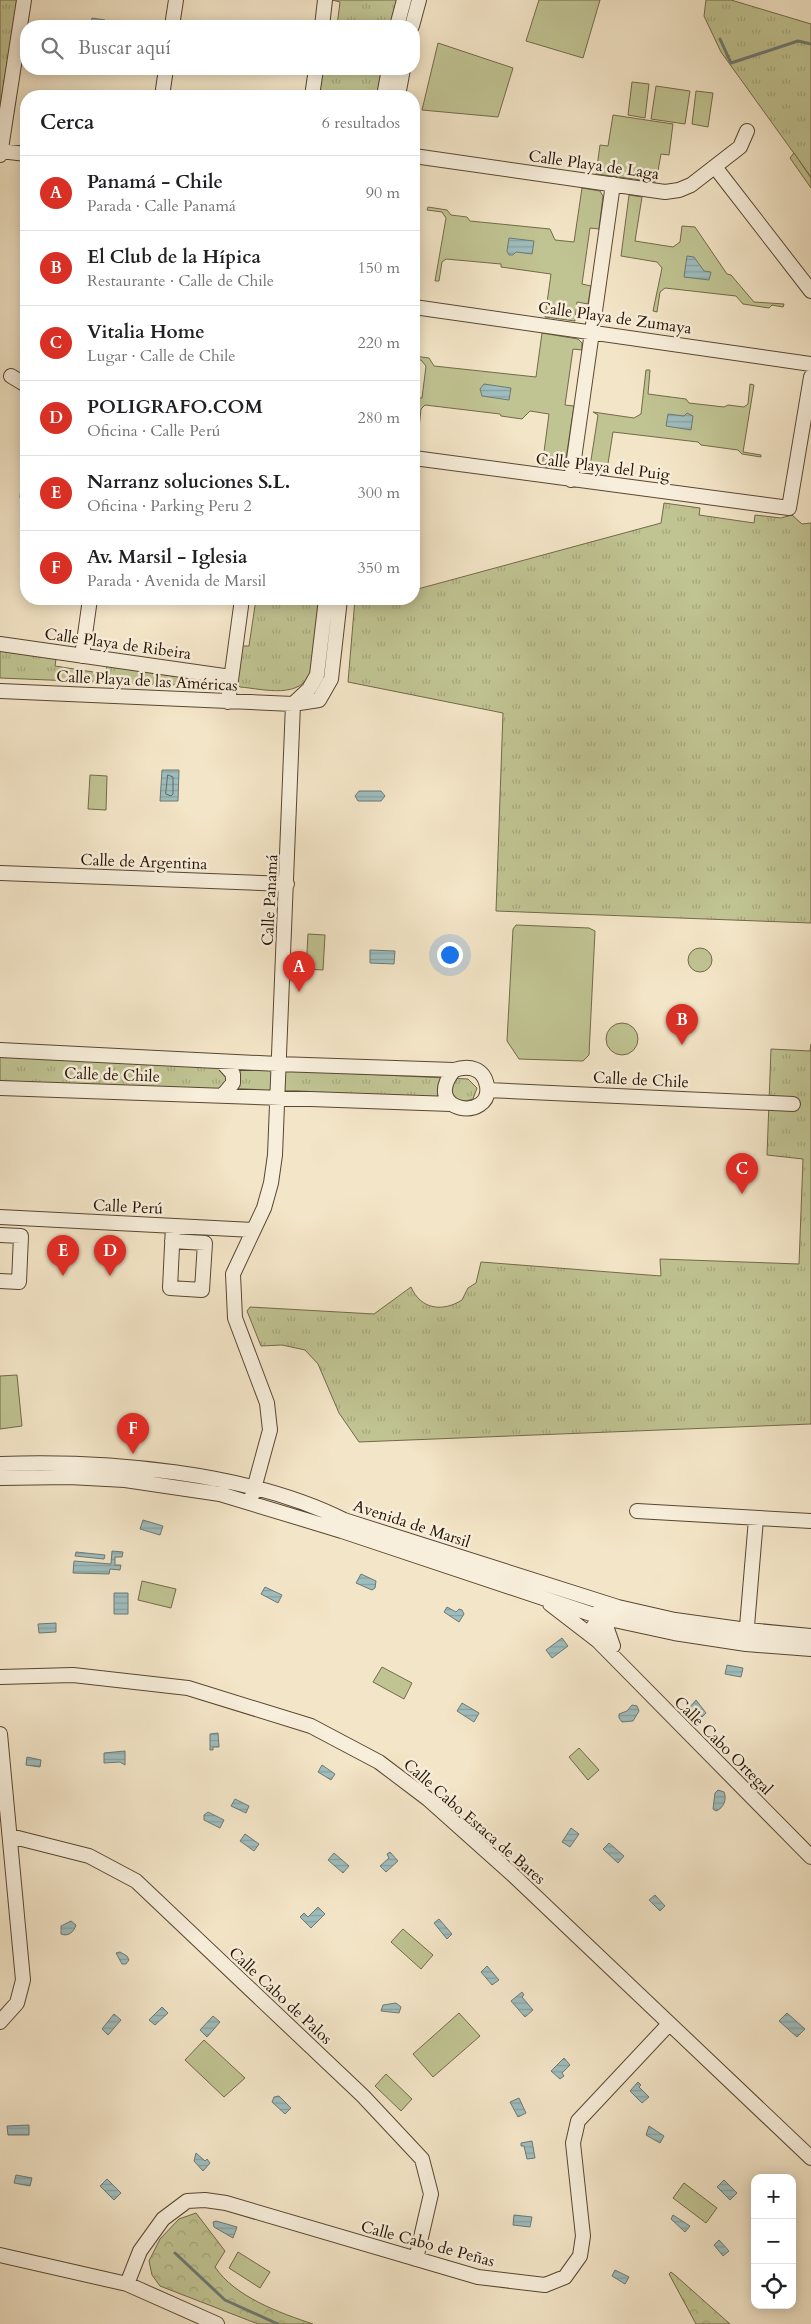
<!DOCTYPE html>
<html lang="es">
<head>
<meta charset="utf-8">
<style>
	body { margin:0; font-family:Cardo,serif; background:#f6f6f6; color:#202124 }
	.controls { position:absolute; right:15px; bottom:15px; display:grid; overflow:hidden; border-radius:10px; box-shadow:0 2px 12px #0003 }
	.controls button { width:45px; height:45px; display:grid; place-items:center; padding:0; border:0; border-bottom:1px solid #e0e0e0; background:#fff; color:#202124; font:25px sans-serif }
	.you { position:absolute; left:449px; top:954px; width:18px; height:18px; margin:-12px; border:4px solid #fff; border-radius:50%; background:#1a73e8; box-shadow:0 0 0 8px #1a73e833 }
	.badge { display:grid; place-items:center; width:32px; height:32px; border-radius:50%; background:#d93025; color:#fff; font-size:16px; font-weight:700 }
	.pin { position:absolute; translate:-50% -41px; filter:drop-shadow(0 1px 2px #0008) }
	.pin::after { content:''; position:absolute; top:26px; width:18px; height:15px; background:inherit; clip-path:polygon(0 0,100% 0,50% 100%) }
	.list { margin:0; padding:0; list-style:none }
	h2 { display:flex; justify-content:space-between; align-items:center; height:65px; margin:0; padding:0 20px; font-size:21px }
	h2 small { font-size:16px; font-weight:400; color:#757577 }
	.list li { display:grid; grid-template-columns:32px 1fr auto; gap:15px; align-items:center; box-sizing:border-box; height:75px; padding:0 20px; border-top:1px solid #e0e0e0 }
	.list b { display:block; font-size:19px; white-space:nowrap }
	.list p { margin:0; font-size:16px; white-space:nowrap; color:#757577 }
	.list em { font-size:16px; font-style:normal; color:#757577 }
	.icon { flex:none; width:28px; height:28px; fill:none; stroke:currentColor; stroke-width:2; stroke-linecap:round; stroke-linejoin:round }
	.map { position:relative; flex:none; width:811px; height:2324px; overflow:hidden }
	.search { position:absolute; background:#fff; box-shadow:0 2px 12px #0003; left:20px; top:20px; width:400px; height:55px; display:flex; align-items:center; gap:12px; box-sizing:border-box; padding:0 18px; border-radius:20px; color:#757577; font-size:19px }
	.panel { position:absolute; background:#fff; box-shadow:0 2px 12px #0003; left:20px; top:90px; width:400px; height:515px; border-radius:20px }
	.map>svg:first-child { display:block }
</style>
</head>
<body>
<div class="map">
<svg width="811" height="2324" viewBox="0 0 811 2324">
	<defs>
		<pattern id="grass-tufts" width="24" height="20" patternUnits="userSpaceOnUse" patternTransform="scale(1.25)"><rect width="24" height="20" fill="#c0c392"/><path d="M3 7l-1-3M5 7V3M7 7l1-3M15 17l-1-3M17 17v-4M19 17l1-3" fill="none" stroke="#a5a67c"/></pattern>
		<pattern id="forest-crowns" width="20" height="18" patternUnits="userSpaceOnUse" patternTransform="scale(1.25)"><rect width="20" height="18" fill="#c0c392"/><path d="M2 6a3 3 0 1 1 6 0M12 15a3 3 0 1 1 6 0" fill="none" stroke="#a5a67c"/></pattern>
		<pattern id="water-rules" width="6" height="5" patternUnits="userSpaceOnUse" patternTransform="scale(1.25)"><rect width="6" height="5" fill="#9ebdbe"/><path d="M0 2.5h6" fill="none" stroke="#88a1a2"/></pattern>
	</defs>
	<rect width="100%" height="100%" fill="#f3e5c7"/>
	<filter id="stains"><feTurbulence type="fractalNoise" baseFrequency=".004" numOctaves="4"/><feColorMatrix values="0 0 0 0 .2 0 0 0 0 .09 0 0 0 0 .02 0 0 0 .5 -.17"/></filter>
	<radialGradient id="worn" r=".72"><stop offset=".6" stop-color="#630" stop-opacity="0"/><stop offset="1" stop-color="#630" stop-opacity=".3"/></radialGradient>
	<path fill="url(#grass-tufts)" stroke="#726a49" d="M0 0H17L0 111Z
		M332 0H397L391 26H337L340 2Z
		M706 0H731L811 24V177L721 52 704 16Z
		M322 69H382L377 96H319Z
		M664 503 700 508 699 515 754 523 755 515 781 518 792 515 802 524 811 523V923L496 911 503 713 348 682 355 599H414V590L661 523Z
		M256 599H319L311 671C301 700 264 689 240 687L237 684 241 646H249Z
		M0 651 56 659 55 666 106 674 107 666 221 683 220 687 0 678Z
		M811 1044V1424L359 1442 339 1413 318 1364 305 1350 282 1345 261 1346 247 1311 250 1307 374 1314 411 1287C421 1310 443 1312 462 1300L468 1288 476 1283 481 1262 661 1276 660 1259 799 1264 803 1159 767 1155 771 1049 810 1051Z
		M0 1057 468 1079 477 1088 473 1099 466 1101 0 1081Z"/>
	<path fill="url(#forest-crowns)" stroke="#726a49" d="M196 2213 225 2251 215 2267C235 2297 280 2313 313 2324H258L160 2286 152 2275 149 2261 160 2239 179 2219Z
		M671 2272 676 2276 730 2324H696L669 2274Z"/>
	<path fill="#c0c392" stroke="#726a49" d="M539 0H600L583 58 526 41Z
		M438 43 513 68 498 117 422 110Z
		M632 82 649 84 645 118 628 115Z
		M656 86 690 91 685 124 651 119Z
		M696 91 713 93 708 127 692 124Z
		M613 115 673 124 669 155 661 154 656 182 596 174 600 145 608 146Z
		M794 153 811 178V188L790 158Z
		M582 188 600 191 603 196 599 229 590 228 582 284 591 286 588 304 577 302 575 321 545 317 551 274 501 267V264L446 259 442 262 439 281H435L446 218 442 212 427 210 428 207 447 210 451 215 467 217 470 221 550 229 555 240 574 242Z
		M629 195 642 197 635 241 673 247 680 242 682 226 695 227 727 274 731 275 754 302 784 304 783 307 772 305 769 308 743 304 736 296 665 288 660 292 657 312 653 311 662 268 657 262 621 256Z
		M542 333 578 339 582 343V350L573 349 565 405 574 406 565 465 562 469 542 467 549 414 530 411 522 419 501 416 500 414 425 405 421 409 419 428 414 427 418 398H422L426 366 421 360 414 359V356L429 358 434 366 536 377Z
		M646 370H650L648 394 686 399 689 403 724 407 728 405 744 407 748 404 750 384 754 385 743 452 761 455V457L742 454 738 450 701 445 698 442 613 432 606 476 589 473 598 415 593 412 634 418 641 414Z
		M90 775 107 776 106 810 88 809Z
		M516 925 589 928 595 931 589 1055 583 1061 519 1059 507 1041 513 929Z
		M308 934 325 935 323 970 306 969Z
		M688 960a12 12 0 1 1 24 0a12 12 0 1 1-24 0Z
		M606 1039a16 16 0 1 1 32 0a16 16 0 1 1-32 0Z
		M17 1375 22 1426 0 1429V1376Z
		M142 1581 176 1589 171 1608 138 1600Z
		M382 1667 412 1683 404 1699 373 1682Z
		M579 1748 599 1770 588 1780 569 1757Z
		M403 1929 433 1955 421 1969 391 1942Z
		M459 2013 480 2036 433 2077 413 2054Z
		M204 2040 245 2078 224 2097 185 2060Z
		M386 2074 412 2099 401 2111 375 2086Z
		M684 2183 717 2208 706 2223 673 2198Z
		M238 2252 270 2272 260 2288 229 2268Z"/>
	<path fill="url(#water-rules)" stroke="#6e7972" d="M92 18 105 20 104 26H90Z
		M509 238 534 241 532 254 516 252 513 255H509L507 251Z
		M687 256 694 257 704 271 711 272 709 280 684 277Z
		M484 384 511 388 509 400 482 396 480 389Z
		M687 413 693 416 691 430 666 426 668 414 684 416Z
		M22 472 26 473V499L20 498Z
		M162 770H179L178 801H160Z
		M359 791H381L385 796 381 801H358L355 796Z
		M370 950 395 951 394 964 370 963Z
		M143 1520 163 1526 160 1535 140 1529Z
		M112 1551 123 1552 122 1557H115V1565H121L120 1570 110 1569 109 1574 73 1573 74 1561 111 1564Z
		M76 1552 105 1555 104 1559 75 1556Z
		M361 1574 376 1581 375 1588 372 1590 356 1583Z
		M265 1587 282 1595 278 1603 261 1594Z
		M114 1593H128V1614H114Z
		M447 1607 456 1612 459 1609 462 1610 464 1614 459 1622 444 1612Z
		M56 1623V1632L39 1633 38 1624Z
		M562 1638 568 1646 552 1658 546 1650Z
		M727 1665 743 1668 741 1677 725 1674Z
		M696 1700 706 1713 702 1717 690 1707Z
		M462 1703 479 1713 474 1722 457 1711Z
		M632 1705 637 1706 639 1711 633 1721 622 1722 619 1718V1714L627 1711Z
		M218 1733 219 1747H213V1750H210V1734Z
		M125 1751V1765L120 1762 104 1763V1753Z
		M27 1757 41 1760 40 1767 26 1765Z
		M322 1765 335 1774 331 1780 318 1772Z
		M718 1790 724 1792C727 1799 724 1808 716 1811L713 1809 715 1793Z
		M235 1799 249 1806 246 1813 231 1806Z
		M208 1812 224 1820 220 1828 204 1820V1815Z
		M571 1828 579 1834 570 1847 562 1842Z
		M245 1834 259 1844 254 1851 240 1841Z
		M609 1843 624 1856 618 1863 603 1849Z
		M390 1852 398 1861 386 1872 380 1866 389 1858 387 1854Z
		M334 1853 349 1866 343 1873 328 1860Z
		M655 1895 665 1906 660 1911 649 1900Z
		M318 1907 325 1914 311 1928 300 1917 304 1913 308 1917Z
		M439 1919 452 1934 447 1939 434 1923Z
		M71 1921 76 1925C74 1932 68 1937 61 1934V1926Z
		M120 1952 127 1956 129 1960 126 1964H122L116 1953Z
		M487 1966 499 1980 492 1985 481 1972Z
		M522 1992 524 1995 522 1997 533 2010 525 2017 511 2001Z
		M396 2003 401 2007 399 2013 381 2011 383 2005Z
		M162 2007 168 2013 155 2025 149 2020Z
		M787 2013 805 2029 797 2037 779 2021Z
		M114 2014 121 2020 108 2035 102 2029Z
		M213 2016 220 2022 207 2037 200 2030Z
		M564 2058 570 2065 562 2073 564 2076 560 2079 551 2071Z
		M638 2082 641 2085 639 2087 649 2097 642 2103 630 2091Z
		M279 2096 291 2108 285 2114 272 2102 274 2097Z
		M519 2098 526 2113 518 2117 510 2102Z
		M29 2125V2135H8L7 2126Z
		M649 2126 664 2136 660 2143 646 2135Z
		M532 2141 535 2158 527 2159 524 2146H521V2143Z
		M196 2153 205 2161 207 2159 210 2163 203 2171 194 2161Z
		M16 2175 32 2178 30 2186 14 2183Z
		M107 2179 121 2193 114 2200 100 2186Z
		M724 2180 737 2193 730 2200 717 2187Z
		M514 2215 532 2217 530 2227 513 2225Z
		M673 2215 690 2226 685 2232 671 2219Z
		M216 2221 237 2227 233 2238 214 2227 213 2222Z
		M719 2240 729 2251 723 2256 714 2245Z
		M615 2270 629 2277 625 2284 612 2276Z"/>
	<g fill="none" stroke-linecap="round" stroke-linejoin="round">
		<path stroke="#62685f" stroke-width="1" d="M168 775 173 777V794L171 796 166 794Z"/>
		<path stroke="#6e7972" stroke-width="3" d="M720 39 731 63 798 41 811 44
			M175 2253 225 2300 278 2324"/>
		<g stroke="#584732" stroke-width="16">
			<path id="minor" d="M172 26 176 0
				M322 26 325 0
				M397 26 404 0
				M412 26 419 0
				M162 96 166 69
				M312 96 316 69
				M384 96 389 69
				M398 96 403 69
				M0 151 26 154
				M0 155 24 0
				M414 156 665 192 679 190 691 185 740 147 747 131
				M715 167 811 291
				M414 307 811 364
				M11 376 26 385
				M414 458 789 508 811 377
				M571 480 613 184
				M0 644 231 677
				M82 656 90 599
				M0 691 293 704 319 700 331 679 340 599
				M228 702 242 599
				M293 704 309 689 317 675 326 599
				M0 873 287 884
				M0 1050 278 1064 454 1070C469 1065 484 1068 487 1086 493 1122 420 1113 454 1070
				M222 1062 233 1074V1083L223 1095
				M0 1088 451 1104
				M488 1090 793 1104
				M0 1217 253 1230
				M0 1235 21 1236 19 1282 0 1281
				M172 1241 205 1243 202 1290 170 1288 173 1226
				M0 1464C107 1460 248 1472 344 1520L618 1607 675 1620 747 1630 811 1636
				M0 1478 69 1477 125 1480 220 1494 342 1531 600 1617 674 1633 746 1644 811 1649
				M252 1496 270 1430 267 1403 235 1318 233 1274 264 1208 271 1183 275 1155 293 704
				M637 1511 811 1521
				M550 1604 598 1641
				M597 1613 606 1626 613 1646
				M607 1613 600 1617 593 1627 598 1641 811 1857
				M746 1638 756 1519
				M0 1677 73 1675 188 1688 311 1726 379 1762 428 1799 512 1874 811 2158
				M0 1734 23 1980 17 2003 0 2022
				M10 1836 89 1856 136 1881 363 2096 422 2159 431 2194 416 2259
				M0 2255 127 2284 217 2324
				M127 2284 140 2251 163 2219 187 2201 205 2200 226 2203 478 2277 545 2285 565 2277 580 2256 583 2236 573 2143 578 2121 669 2024"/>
		</g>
		<use href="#minor" stroke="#f7eedb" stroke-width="14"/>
	</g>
	<g text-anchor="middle" stroke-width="5" stroke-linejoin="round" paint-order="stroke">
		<g font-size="16" fill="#251200" stroke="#f7eedb">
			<text transform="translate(594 164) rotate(8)" y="6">Calle Playa de Laga</text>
			<text transform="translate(615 317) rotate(8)" y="6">Calle Playa de Zumaya</text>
			<text transform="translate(603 466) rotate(7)" y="6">Calle Playa del Puig</text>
			<text transform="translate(118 643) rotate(8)" y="6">Calle Playa de Ribeira</text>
			<text transform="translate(147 680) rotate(3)" y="6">Calle Playa de las Américas</text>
			<text transform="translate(144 861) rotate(2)" y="6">Calle de Argentina</text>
			<text transform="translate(269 900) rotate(-87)" y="6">Calle Panamá</text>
			<text transform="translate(112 1074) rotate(2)" y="6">Calle de Chile</text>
			<text transform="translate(641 1079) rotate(3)" y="6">Calle de Chile</text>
			<text transform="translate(128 1206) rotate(3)" y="6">Calle Perú</text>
			<text transform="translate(412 1523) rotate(18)" y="6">Avenida de Marsil</text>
			<text transform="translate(724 1745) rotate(45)" y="6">Calle Cabo Ortegal</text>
			<text transform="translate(475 1821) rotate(41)" y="6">Calle Cabo Estaca de Bares</text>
			<text transform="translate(281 1995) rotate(43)" y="6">Calle Cabo de Palos</text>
			<text transform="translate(428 2243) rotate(15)" y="6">Calle Cabo de Peñas</text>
		</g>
	</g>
	<rect width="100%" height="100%" filter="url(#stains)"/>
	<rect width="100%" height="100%" fill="url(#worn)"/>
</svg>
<div class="controls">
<button>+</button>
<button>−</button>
<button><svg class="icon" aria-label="locate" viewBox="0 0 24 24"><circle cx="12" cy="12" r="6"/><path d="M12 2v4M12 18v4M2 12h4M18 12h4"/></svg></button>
</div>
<div class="you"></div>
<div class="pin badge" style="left:299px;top:992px">A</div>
<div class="pin badge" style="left:682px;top:1045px">B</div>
<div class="pin badge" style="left:742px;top:1194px">C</div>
<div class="pin badge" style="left:110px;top:1276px">D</div>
<div class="pin badge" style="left:63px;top:1276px">E</div>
<div class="pin badge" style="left:133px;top:1454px">F</div>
<div class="search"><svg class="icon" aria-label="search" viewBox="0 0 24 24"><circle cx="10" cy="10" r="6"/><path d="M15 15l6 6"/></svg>Buscar aquí</div>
<section class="panel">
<h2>Cerca<small>6 resultados</small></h2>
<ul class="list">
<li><span class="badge">A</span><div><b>Panamá - Chile</b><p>Parada · Calle Panamá</p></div><em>90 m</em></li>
<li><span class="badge">B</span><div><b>El Club de la Hípica</b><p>Restaurante · Calle de Chile</p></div><em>150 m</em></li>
<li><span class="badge">C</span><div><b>Vitalia Home</b><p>Lugar · Calle de Chile</p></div><em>220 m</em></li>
<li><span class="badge">D</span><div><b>POLIGRAFO.COM</b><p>Oficina · Calle Perú</p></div><em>280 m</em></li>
<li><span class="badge">E</span><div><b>Narranz soluciones S.L.</b><p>Oficina · Parking Peru 2</p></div><em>300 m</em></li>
<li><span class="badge">F</span><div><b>Av. Marsil - Iglesia</b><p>Parada · Avenida de Marsil</p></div><em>350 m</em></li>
</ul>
</section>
</div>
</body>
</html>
